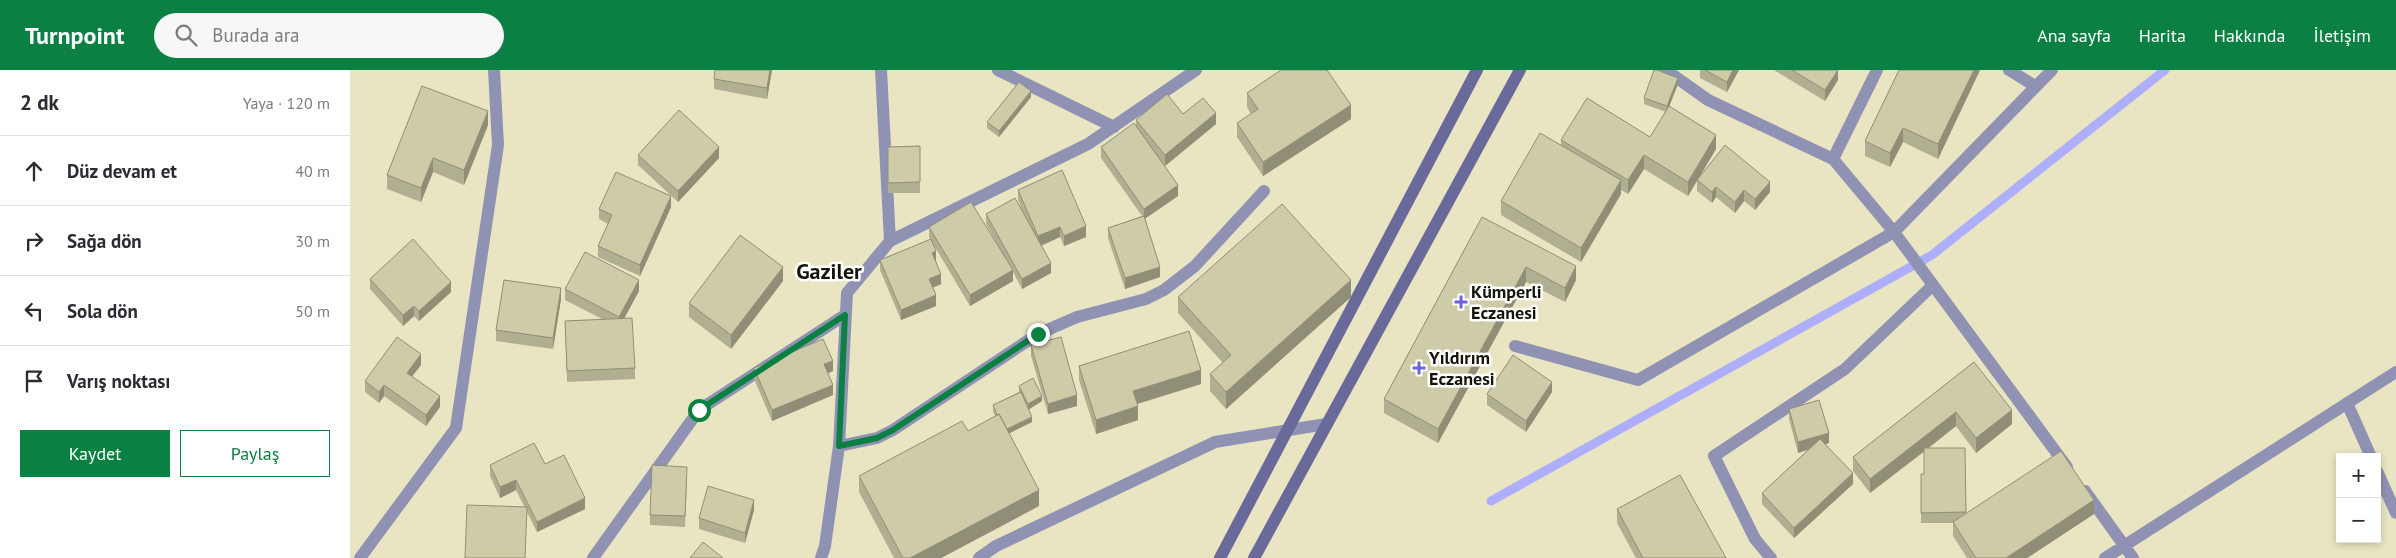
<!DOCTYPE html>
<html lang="tr">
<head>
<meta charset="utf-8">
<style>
	body { margin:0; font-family:"PT Sans",sans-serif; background:#f7f7f7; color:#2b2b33 }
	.controls { position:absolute; right:15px; bottom:15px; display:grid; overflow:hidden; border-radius:0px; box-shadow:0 2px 8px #0003 }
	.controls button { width:45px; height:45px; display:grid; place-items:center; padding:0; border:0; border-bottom:1px solid #e1e1e2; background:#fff; color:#2b2b33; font:25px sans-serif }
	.stop { position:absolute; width:15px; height:15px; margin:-11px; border:4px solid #0b8043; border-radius:50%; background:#fff }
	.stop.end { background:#0b8043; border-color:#fff; box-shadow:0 1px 5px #0008 }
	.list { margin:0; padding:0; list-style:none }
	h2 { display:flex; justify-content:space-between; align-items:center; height:65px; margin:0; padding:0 20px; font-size:21px }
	h2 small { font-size:16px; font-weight:400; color:#7c7c81 }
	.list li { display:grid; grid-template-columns:32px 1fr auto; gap:15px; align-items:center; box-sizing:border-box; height:70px; padding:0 20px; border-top:1px solid #e1e1e2 }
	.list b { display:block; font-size:19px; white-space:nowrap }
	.list em { font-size:16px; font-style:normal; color:#7c7c81 }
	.actions { display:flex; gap:10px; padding:15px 20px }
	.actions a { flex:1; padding:11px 0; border:1px solid #0b8043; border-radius:0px; text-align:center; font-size:18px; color:#0b8043 }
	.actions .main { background:#0b8043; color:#fff }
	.icon { flex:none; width:28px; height:28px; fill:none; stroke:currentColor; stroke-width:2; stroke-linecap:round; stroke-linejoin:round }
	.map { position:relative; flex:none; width:2046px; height:488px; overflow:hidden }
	header { display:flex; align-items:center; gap:30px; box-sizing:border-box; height:70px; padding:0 25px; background:#0b8043; color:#fff }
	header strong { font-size:24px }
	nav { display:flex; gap:28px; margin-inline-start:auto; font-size:18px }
	.search { width:350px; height:45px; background:#f7f7f7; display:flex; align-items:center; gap:12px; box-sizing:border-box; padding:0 18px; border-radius:28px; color:#7c7c81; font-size:19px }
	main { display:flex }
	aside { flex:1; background:#fff }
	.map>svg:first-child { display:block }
</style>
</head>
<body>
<header>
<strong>Turnpoint</strong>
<div class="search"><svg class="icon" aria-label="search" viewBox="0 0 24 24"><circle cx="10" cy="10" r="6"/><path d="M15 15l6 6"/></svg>Burada ara</div>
<nav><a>Ana sayfa</a><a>Harita</a><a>Hakkında</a><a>İletişim</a></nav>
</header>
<main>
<aside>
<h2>2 dk<small>Yaya · 120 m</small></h2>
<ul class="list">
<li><svg class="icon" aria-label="ahead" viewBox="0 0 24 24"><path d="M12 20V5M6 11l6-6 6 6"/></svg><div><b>Düz devam et</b></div><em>40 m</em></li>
<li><svg class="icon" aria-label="right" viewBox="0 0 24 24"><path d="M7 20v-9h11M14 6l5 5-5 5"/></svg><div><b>Sağa dön</b></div><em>30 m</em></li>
<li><svg class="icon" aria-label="left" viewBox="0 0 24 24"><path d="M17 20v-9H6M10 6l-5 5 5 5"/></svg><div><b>Sola dön</b></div><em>50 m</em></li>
<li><svg class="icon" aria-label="arrive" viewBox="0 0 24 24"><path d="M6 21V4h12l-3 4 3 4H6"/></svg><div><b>Varış noktası</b></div></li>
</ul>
<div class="actions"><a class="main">Kaydet</a><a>Paylaş</a></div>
</aside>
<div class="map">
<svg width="2046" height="488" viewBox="0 0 2046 488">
	<rect width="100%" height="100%" fill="#e9e5c3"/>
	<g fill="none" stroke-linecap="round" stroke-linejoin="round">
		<path stroke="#adaefc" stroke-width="9" d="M1141 431 1582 185 1815 0"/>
		<path stroke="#9092b3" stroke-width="12" d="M531 0 540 171
			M648 0 764 57
			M1316 0 1358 30 1483 89 1544 162 1717 397
			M1659 0 1685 16
			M1483 89 1527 0
			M1165 276 1288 310 1544 162 1702 0
			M1997 333 2021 387
			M489 376 527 368 543 360 688 264 727 247 796 229 814 220 845 196 914 121
			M2027 401 2046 443
			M1735 421 1783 488
			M10 488 106 358 148 75 144 0
			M243 488 349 340 495 245
			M471 488 475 476 489 376 497 223 540 171 738 74 846 0
			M629 488 646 476 865 372 976 354
			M1421 488 1405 469 1364 386 1495 299 1582 216
			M1755 488 2046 302"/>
		<path stroke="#696a9a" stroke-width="12" d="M870 488 1127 0
			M904 488 1170 0"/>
	</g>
	<path fill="#b1af91" d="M365 0H422L417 29 364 19V9Z
		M1350 0H1389L1377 22 1350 8Z
		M1424 0H1488V10L1475 31Z
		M1549 0H1630L1588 89 1553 72 1540 97 1515 86V71Z
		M1328 14 1319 36 1366 79 1348 109 1420 122 1405 140 1394 131 1385 143 1366 127 1362 133 1347 121V110L1338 126 1294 99 1278 124 1271 120V124L1231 192 1151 145V131L1211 75V70L1300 67 1316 42 1294 34V28Z
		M897 23 1001 49 913 106 887 67V53L901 44 897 37Z
		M681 27 649 67 637 58V52Z
		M833 44 866 54 815 96 806 85 828 126 795 149 810 207 775 219 758 168V158L792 146 751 88V77L786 56V50Z
		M138 55 114 115 83 102 71 132 37 119V105Z
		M570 76V123H538V77Z
		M288 85 369 88 328 132 288 95Z
		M668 120 736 167 714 176 710 167 691 176 701 203 672 219 663 202V211L620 236 582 172 591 214 583 218 586 236 551 250 530 200V190L581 169 579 167V157L650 179 636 154V144L673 143 668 130Z
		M321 137 290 206 248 187V176L258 154 249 149V139Z
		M1132 147 1226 210 1215 232 1176 212 1088 373 1034 343V329Z
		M20 209 101 222 69 251 64 246 53 256 20 219Z
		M433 211 381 279 339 247V233Z
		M215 219 289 221 274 248 285 298V309L217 312 215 251 252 249 215 230Z
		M828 227H1001L876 339 860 321V304L873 293 828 243Z
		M211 229 203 279 146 271V260Z
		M681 275 727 336 698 344 681 286Z
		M1624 292 1662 354 1626 383 1606 356 1579 378H1615L1616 443 1744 444 1677 488H1617L1603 466V453H1571V404H1574V382L1520 423 1503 401V387Z
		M71 295 62 306 90 337 76 356 34 326 29 333 15 322V311Z
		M729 296 851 314 788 334V350L746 364 729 310Z
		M404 298 483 301 478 303 483 325 422 351 404 309Z
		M669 316 692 331 679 339 682 352 659 363 689 436 591 488H544L509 422V406L618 361 645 346 643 341V335L669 322Z
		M1202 322 1176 362 1137 335V324Z
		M1439 339 1479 373 1476 374 1503 414 1444 468 1412 434V423L1459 379 1448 383 1439 349Z
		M195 394 235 439 187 462 166 420 150 428 140 406V395Z
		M337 408 335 457 300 455V445Z
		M1267 439 1376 488H1286L1267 453Z
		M404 440 395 473 349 459V448Z"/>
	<path fill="#908e76" d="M420 0H422L417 29V18Z
		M1383 0H1389L1377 22V12Z
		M1488 0V10L1475 31V20Z
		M1624 0H1630L1588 89V74Z
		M1328 8V14L1317 42V36Z
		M681 21V27L649 67V61Z
		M1001 35V49L913 106V92Z
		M138 41V55L114 115V100Z
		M866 43V54L815 96V85Z
		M1553 58V72L1540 97V83Z
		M1366 65V79L1338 126V112Z
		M369 77V88L328 132V121Z
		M1294 85V99L1278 124V110Z
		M83 88V102L71 132V118Z
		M1271 110V124L1231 192V178Z
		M1420 112V122L1405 140V129Z
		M828 115V126L794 149V139Z
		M1366 117V127L1362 133V122Z
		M1394 120V131L1385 143V132Z
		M321 126V137L290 206V195Z
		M736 156V167L714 176V166Z
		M710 157V167L688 177V166Z
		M586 181V192L582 183Z
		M701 193V203L672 219V209Z
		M1226 196V210L1215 232V218Z
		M433 197V211L381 279V265Z
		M810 197V207L775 219V208Z
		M1176 197V212L1088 373V359Z
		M663 200V211L620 236V225Z
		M591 204V214L579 219V209Z
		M289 210V221L269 258V247Z
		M1001 210V227L876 339V322Z
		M101 212V222L69 251V241Z
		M211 218V229L203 279V268Z
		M586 225V236L551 250V240Z
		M64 236V246L53 256V245Z
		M71 284V295L57 313V303Z
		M483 291V301L474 305V294Z
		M851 300V314L783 335V321Z
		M1202 312V322L1176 362V351Z
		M34 315V326L29 333V322Z
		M483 315V325L422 351V340Z
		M727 325V336L698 344V334Z
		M90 326V337L76 356V345Z
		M692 326V331L678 340V334Z
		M788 336V350L746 364V350Z
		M1662 340V354L1626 383V368Z
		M1606 342V356L1520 423V409Z
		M682 347V352L654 366V360Z
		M1479 363V373L1448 383V372Z
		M1503 403V414L1444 468V458Z
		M166 410V420L150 428V417Z
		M689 420V436L591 488H560Z
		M235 428V439L187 462V452Z
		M404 430V440L395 473V463Z
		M1744 430V444L1677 488H1656Z"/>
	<path fill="#cecba9" stroke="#908e76" d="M365 0H420L417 18 364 9Z
		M931 0H977L1001 35 913 92 887 53 908 39 897 23Z
		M1304 0H1307L1328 8 1317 36 1294 28Z
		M1355 0H1383L1377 12Z
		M1442 0H1488L1475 20Z
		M1549 0H1624L1588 74 1553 58 1540 83 1515 71Z
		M669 12 681 21 649 61 637 52Z
		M72 16 138 41 114 100 83 88 71 118 37 105Z
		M817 24 833 44 853 28 866 43 815 85 786 50Z
		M1237 28 1300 67 1319 36 1366 65 1338 112 1294 85 1278 110 1211 70Z
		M329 40 369 77 328 121 288 85Z
		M784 53 828 115 794 139 751 77Z
		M1190 63 1271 110 1231 178 1151 131Z
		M1375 75 1420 112 1405 129 1394 120 1385 132 1366 117 1362 122 1347 110Z
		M570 76V112L538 113V77Z
		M712 100 736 156 714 166 710 157 688 166 668 120Z
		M266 102 321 126 290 195 248 176 262 145 249 139Z
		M665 128 701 193 672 209 636 144Z
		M621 132 663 200 620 225 579 157Z
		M932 134 1001 210 876 322 860 304 881 285 828 227Z
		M794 146 810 197 775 208 758 158Z
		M1132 147 1226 196 1215 218 1176 197 1088 359 1034 329Z
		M390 165 433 197 381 265 339 233Z
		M63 169 101 212 69 241 64 236 53 245 20 209Z
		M581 169 586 181 582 183 591 204 579 209 586 225 551 240 530 190Z
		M235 182 289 210 269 247 215 219Z
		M154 210 211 218 203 268 146 260Z
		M282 248 285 298 217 301 215 251Z
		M839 261 851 300 783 321 788 336 746 350 729 296Z
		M47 267 71 284 57 303 90 326 76 345 34 315 29 322 15 311Z
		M711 267 727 325 698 334 681 275Z
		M473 269 483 291 474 294 483 315 422 340 404 298Z
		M1163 285 1202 312 1176 351 1137 324Z
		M1624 292 1662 340 1626 368 1606 342 1520 409 1503 387Z
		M683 308 692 326 678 334 669 316Z
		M671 322 682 347 657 359 649 344 647 345 643 335Z
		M1469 330 1479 363 1448 372 1439 339Z
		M649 344 689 420 560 488H553L509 406 612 351 618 361Z
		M1470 369 1503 403 1444 458 1412 423Z
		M184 373 195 394 214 385 235 428 187 452 166 410 150 417 140 395Z
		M1574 378H1615L1616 442 1571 443V404H1574Z
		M1711 381 1744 430 1656 488H1626L1603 452Z
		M302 395 337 397 335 446 300 445Z
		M1330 405 1376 488H1293L1267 439Z
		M358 416 404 430 395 463 349 448Z
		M117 435 177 437 175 488H115Z
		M353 472 373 488H340Z"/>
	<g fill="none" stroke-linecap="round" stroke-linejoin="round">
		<path stroke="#0b8043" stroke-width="6" d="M349 340 495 245 489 376 527 368 543 360 688 264"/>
	</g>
	<g fill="#6c62dc" stroke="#fff" stroke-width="2">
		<path d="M1108.5 224.5h5v5h5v5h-5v5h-5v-5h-5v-5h5z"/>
		<path d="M1066.5 290.5h5v5h5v5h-5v5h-5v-5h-5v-5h5z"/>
	</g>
	<g text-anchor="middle" stroke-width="5" stroke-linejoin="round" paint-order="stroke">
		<g font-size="18" font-weight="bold" fill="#161408" stroke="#fff" text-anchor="start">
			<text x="1121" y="228">Kümperli<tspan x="1121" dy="21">Eczanesi</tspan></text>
			<text x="1079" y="294">Yıldırım<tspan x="1079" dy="21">Eczanesi</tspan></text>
		</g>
		<g font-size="22" font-weight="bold" fill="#161408" stroke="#fff">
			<text x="479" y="209">Gaziler</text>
		</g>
	</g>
</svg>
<div class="controls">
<button>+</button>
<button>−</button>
</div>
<div class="stop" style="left:349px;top:340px"></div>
<div class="stop end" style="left:688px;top:264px"></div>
</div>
</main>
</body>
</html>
